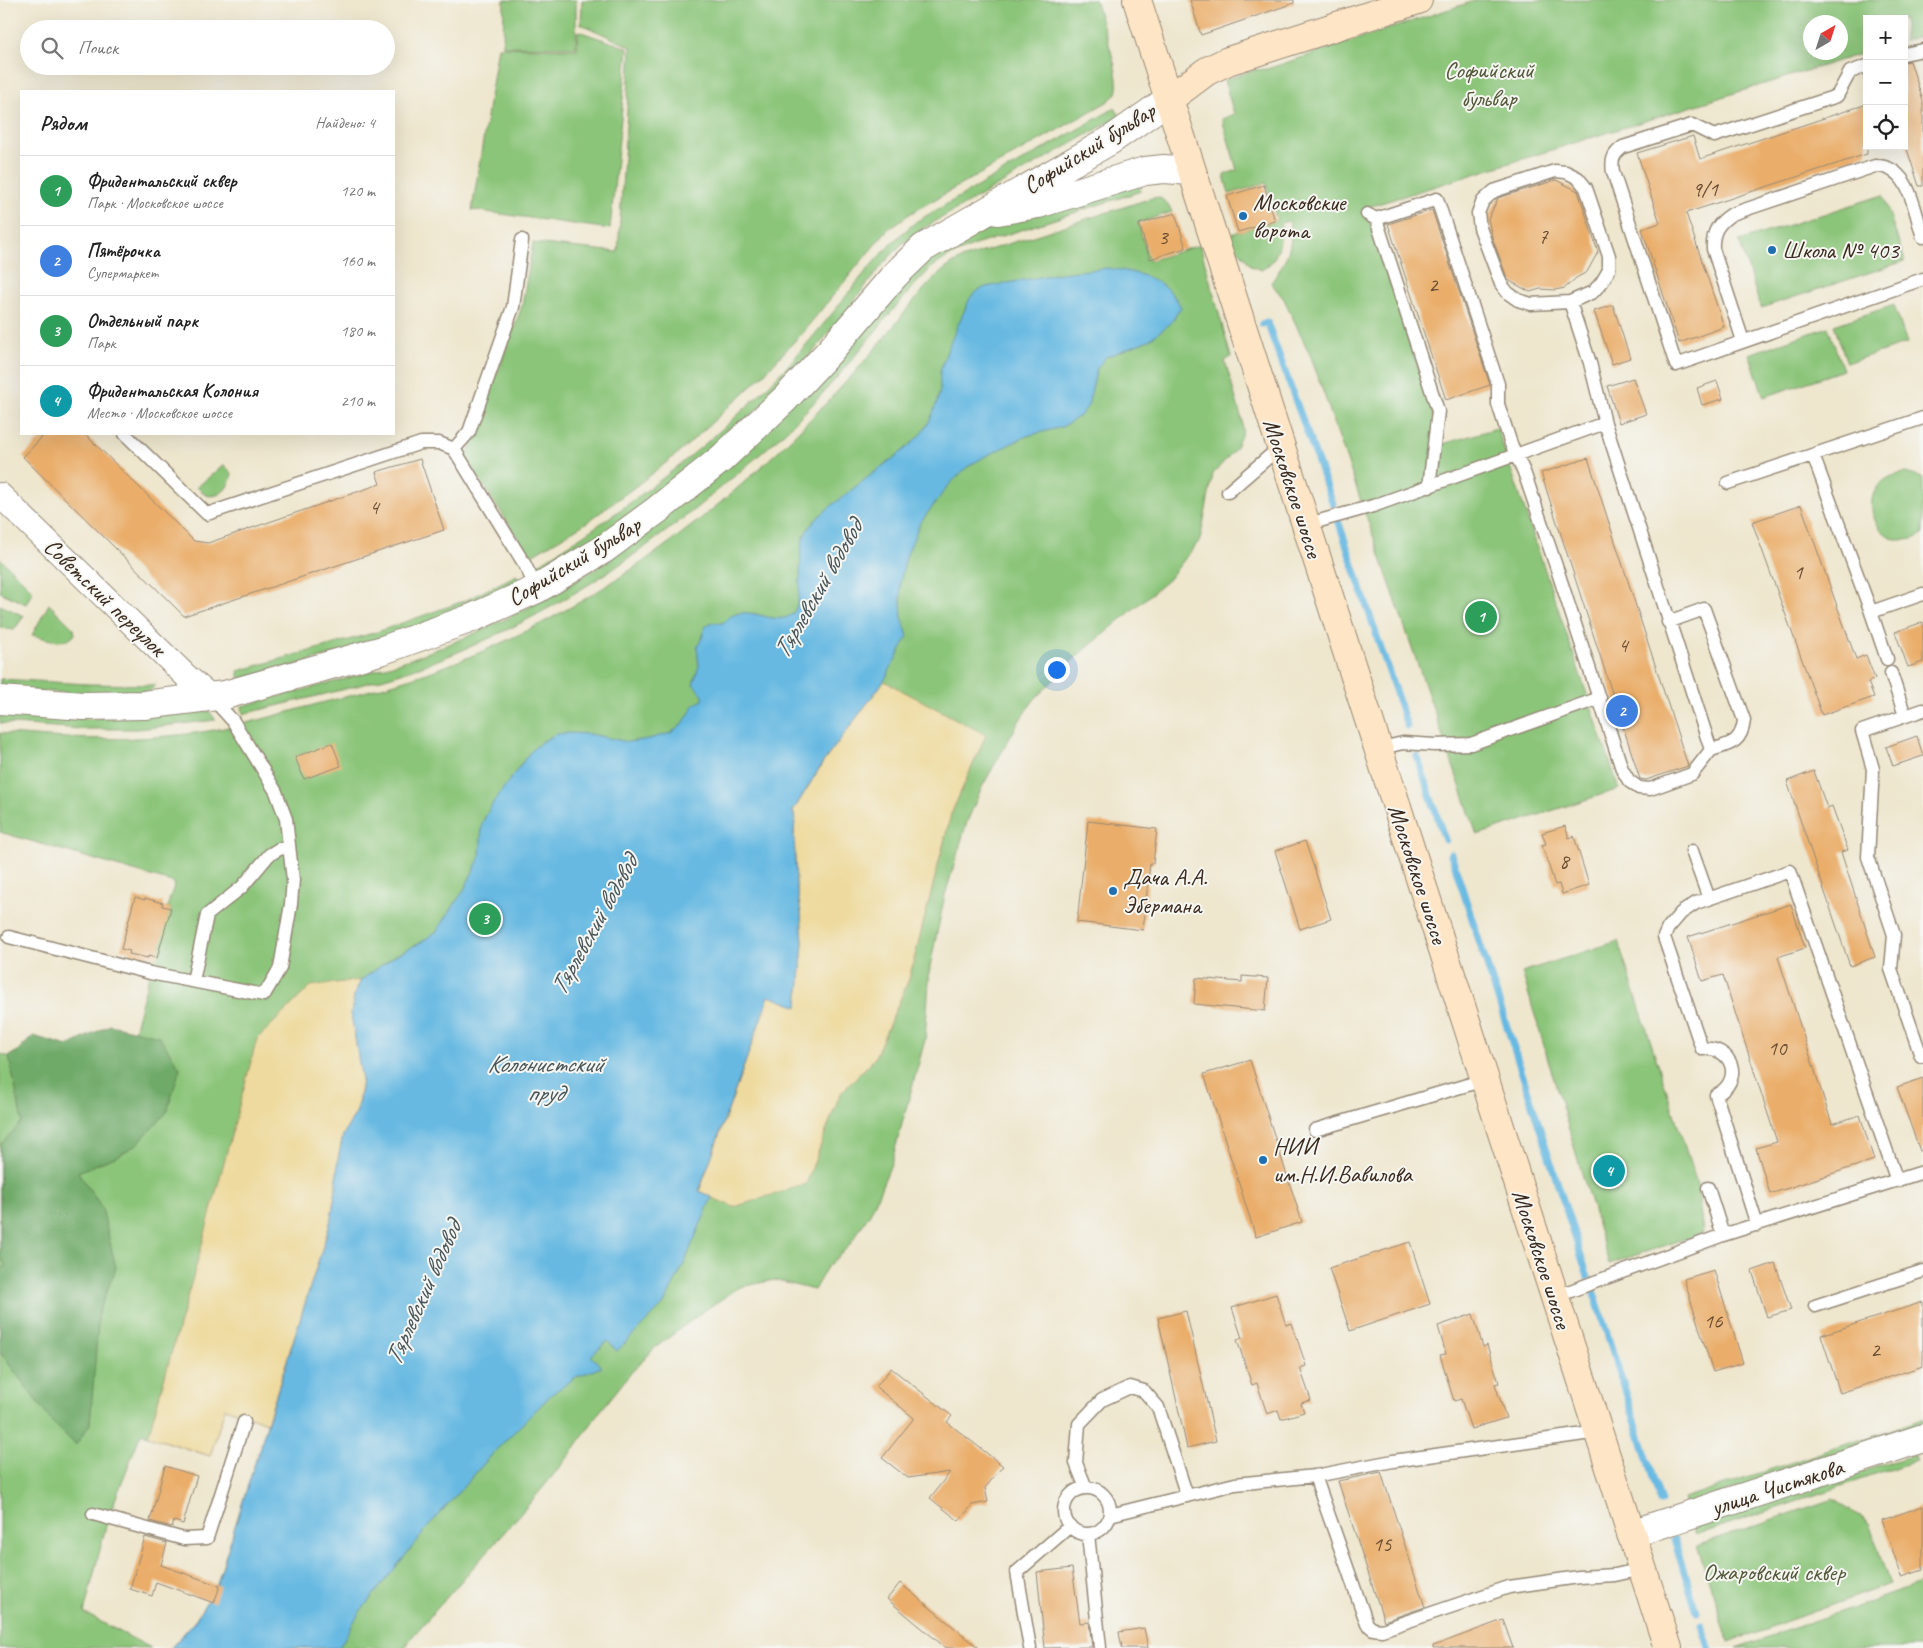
<!DOCTYPE html>
<html lang="ru">
<head>
<meta charset="utf-8">
<style>
	body { margin:0; font-family:Caveat,sans-serif; background:#f2f2f2; color:#222 }
	.controls { position:absolute; right:15px; top:15px; display:grid; overflow:hidden; border-radius:0px; box-shadow:0 5px 20px #0002 }
	.controls button { width:45px; height:45px; display:grid; place-items:center; padding:0; border:0; border-bottom:1px solid #e0e0e0; background:#fff; color:#222; font:25px sans-serif }
	.compass { position:absolute; left:1803px; top:15px; width:45px; height:45px; border-radius:50%; background:#fff; box-shadow:0 5px 20px #0002; rotate:39deg }
	.you { position:absolute; left:1056px; top:669px; width:18px; height:18px; margin:-12px; border:4px solid #fff; border-radius:50%; background:#1a73e8; box-shadow:0 0 0 8px #1a73e833 }
	.badge { display:grid; place-items:center; width:32px; height:32px; border-radius:50%; background:#7c3aed; color:#fff; font-size:16px; font-weight:700 }
	.pin { position:absolute; translate:-50% -50%; border:2px solid #fff; box-shadow:0 1px 5px #0006 }
	.list { margin:0; padding:0; list-style:none }
	h2 { display:flex; justify-content:space-between; align-items:center; height:65px; margin:0; padding:0 20px; font-size:21px }
	h2 small { font-size:16px; font-weight:400; color:#767676 }
	.list li { display:grid; grid-template-columns:32px 1fr auto; gap:15px; align-items:center; box-sizing:border-box; height:70px; padding:0 20px; border-top:1px solid #e0e0e0 }
	.list b { display:block; font-size:19px; white-space:nowrap }
	.list p { margin:0; font-size:16px; white-space:nowrap; color:#767676 }
	.list em { font-size:16px; font-style:normal; color:#767676 }
	.icon { flex:none; width:28px; height:28px; fill:none; stroke:currentColor; stroke-width:2; stroke-linecap:round; stroke-linejoin:round }
	.map { position:relative; flex:none; width:1923px; height:1648px; overflow:hidden }
	.search { position:absolute; background:#fff; box-shadow:0 5px 20px #0002; left:20px; top:20px; width:375px; height:55px; display:flex; align-items:center; gap:12px; box-sizing:border-box; padding:0 18px; border-radius:28px; color:#767676; font-size:19px }
	.panel { position:absolute; background:#fff; box-shadow:0 5px 20px #0002; left:20px; top:90px; width:375px; height:345px; border-radius:0px }
	.map>svg:first-child { display:block }
</style>
</head>
<body>
<div class="map">
<svg width="1923" height="1648" viewBox="0 0 1923 1648">
	<rect width="100%" height="100%" fill="#f6f6f2"/>
	<filter id="ink" filterUnits="userSpaceOnUse"><feTurbulence type="fractalNoise" baseFrequency=".02" numOctaves="2"/><feDisplacementMap in="SourceGraphic" scale="10" xChannelSelector="R" yChannelSelector="G"/><feConvolveMatrix kernelMatrix="1 2 1 2 8 2 1 2 1" color-interpolation-filters="sRGB"/></filter>
	<filter id="wash" filterUnits="userSpaceOnUse"><feTurbulence type="fractalNoise" baseFrequency=".0096" numOctaves="4" result="noise"/><feDisplacementMap in="SourceGraphic" scale="20" xChannelSelector="R" yChannelSelector="G"/><feGaussianBlur stdDeviation="1.12" result="paint"/><feColorMatrix in="noise" values="0 0 0 0 0 0 0 0 0 0 0 0 0 0 0 0 0 1.4 0 .05"/><feComposite in="paint" operator="in"/></filter>
	<g filter="url(#wash)">
		<rect width="100%" height="100%" fill="#eee6cd"/>
		<path fill="#8bc579" stroke="#63784c" fill-rule="evenodd" d="M504 0H576V47L503 46Z
			M582 0H1095C1100 19 1123 77 1116 93 1114 97 1110 99 1107 102L911 213 887 230 803 332 761 377 681 451 636 486 586 523 530 556 466 459 522 306 533 243 618 252 631 47 581 24Z
			M1477 0H1923V35L1904 41V19H1867V52L1365 208 1443 444 1497 428 1619 789 1477 835 1311 357 1284 299 1271 283C1284 264 1296 244 1289 221L1281 223C1282 241 1278 262 1261 270L1251 266 1243 255 1224 236 1277 220 1266 183 1229 194 1224 175 1237 170 1222 119 1234 114 1224 80 1255 70 1267 69ZM1810 22H1840V52H1810Z
			M578 31 628 48 610 229 472 210 498 47 577 49Z
			M1115 108 1120 116 922 229 901 245 883 264 819 345 777 391 695 466 598 540 546 571 537 565C621 513 700 454 770 384 795 359 817 332 840 304 864 273 885 246 917 221Z
			M1137 181 1141 191 975 245 946 258 931 268C886 314 849 368 803 414 781 437 756 458 731 479 644 554 553 614 446 657 381 683 311 697 243 714L242 706C309 688 378 673 442 647 501 624 557 594 610 560L924 260 972 235Z
			M1883 195 1905 261 1761 308 1739 241Z
			M1159 197 1168 204 1172 212 1138 223 1149 261 1200 245 1231 357 1225 361 1242 420 1243 431 1235 449 1213 474 1200 540 1168 580 1074 659 1034 700 1021 718 982 787 967 822 945 895 930 966 925 1040 891 1164 871 1212 849 1246 827 1267 814 1290 774 1280 740 1287 705 1310 655 1348 630 1374 598 1414 570 1455 530 1503 412 1637 405 1648H171L194 1622 216 1587 300 1320 362 1080 355 1034 199 1256 148 1436 141 1433 108 1518 84 1613 151 1648H0V1054L119 1087 154 957 171 908 167 907 175 883 0 832V733C69 740 139 742 208 731 244 725 281 714 317 704 361 693 404 682 446 666 569 620 681 543 775 454 802 428 829 401 854 373 870 355 886 336 901 317 919 295 935 272 961 259L1152 198ZM986 735 951 814 909 979 874 1059 840 1094 806 1184 712 1197 699 1192Z
			M1894 305 1907 343 1847 363 1834 325Z
			M1828 327 1843 370 1764 397 1749 354Z
			M224 465 232 473C230 488 220 499 205 495L197 487Z
			M1906 473 1923 478V534C1876 563 1844 479 1906 473Z
			M0 558 33 591 26 604 0 592Z
			M517 575 519 585 380 642 240 680 238 671 377 632 464 601Z
			M49 604 74 629 75 634C67 647 44 638 32 635Z
			M0 605 24 616 14 630 0 628Z
			M0 679 88 684 155 685 149 692 88 694 0 689Z
			M209 711 216 720 138 729H82L0 723V714L84 719Z
			M1618 941 1697 1184 1703 1233 1609 1264 1522 972Z
			M1923 1419V1426L1686 1505 1684 1498Z
			M1913 1455 1916 1461 1696 1535 1693 1527Z
			M1833 1499 1869 1523 1890 1584 1729 1642 1697 1545Z
			M1923 1583V1648H1736Z"/>
		<path fill="#70aa69" stroke="#566a44" d="M110 1025 159 1036 180 1068 167 1112 137 1144 120 1155 78 1172 102 1208 116 1268 99 1311 90 1424 76 1445 52 1422 0 1352V1269L6 1266 0 1256V1145L22 1122 9 1056 18 1051 33 1036 68 1046Z"/>
		<path fill="#eeda9e" stroke="#94825e" d="M884 681 986 735 951 814 909 979 874 1059 840 1094 806 1184 734 1207 699 1192 769 996 798 1006 803 942 801 913 796 884 794 834 795 818 793 811 824 761Z
			M361 980 354 996 351 1014 362 1080 357 1111 343 1135 338 1159 336 1188 330 1224 267 1423 225 1408 210 1456 148 1436 199 1256 257 1039 311 986Z"/>
		<path fill="#67b9e2" stroke="#517280" d="M1108 268C1139 273 1165 277 1181 307L1171 323 1149 340 1106 357 1097 368 1088 406 1080 416 1062 427 1027 436 984 457 966 468 947 487 920 523 906 557 900 583 902 618 908 636 884 681 824 761 793 811 795 818 794 834 796 884 801 913 803 942 798 1007 769 996 699 1191 712 1197 683 1266 664 1304 617 1351 608 1341 591 1356 602 1367 576 1377 552 1394 496 1450 433 1521 359 1613 339 1648H171L194 1622 216 1587 330 1224 336 1188 338 1159 343 1135 357 1111 362 1080 351 1014 354 996 361 980 396 955 420 943 437 931 464 890 480 857 482 823 494 801 530 752 541 742 556 734 571 733 590 734 628 742 648 739 671 733 684 722 695 704 703 700V695L693 684 699 666 697 647 702 638 705 627 710 623H723C745 597 775 631 793 613 803 603 798 556 803 539 808 524 824 512 836 502 848 493 860 483 872 474 891 459 912 447 926 427 931 420 940 396 940 388 940 383 939 377 940 372 946 349 960 321 970 298L979 290 986 287 1061 273Z"/>
		<g fill="none" stroke-linecap="round" stroke-linejoin="round">
			<path stroke="#67b9e2" stroke-width="7" d="M1262 324 1267 322 1333 504
				M1339 523 1407 726
				M1417 756 1445 840
				M1451 854 1588 1277
				M1594 1293 1661 1502
				M1674 1540 1697 1612
				M1701 1625 1709 1648"/>
		</g>
		<g id="blocks">
			<path fill="#eaae6b" d="M1190 0H1294V3L1201 35Z
				M1910 61 1923 101V186H1919L1904 140V62Z
				M1867 104V154L1686 213 1724 327 1679 343 1642 229 1660 223 1637 153 1693 136 1700 159Z
				M1556 180 1578 191 1598 252 1587 272 1576 278 1565 288 1555 290 1540 289 1530 292 1508 280 1492 237 1488 219 1498 198Z
				M1264 185 1275 221 1238 232 1227 196Z
				M1432 210 1490 385 1446 400 1388 224Z
				M1175 213 1186 248 1150 259 1139 224Z
				M1613 305 1630 358 1612 364 1594 311Z
				M1633 378 1646 414 1619 423 1607 386Z
				M1717 381 1723 399 1702 405 1697 388Z
				M45 434H85L194 541 208 543 380 484 376 472 420 459 444 530 184 616 23 457Z
				M1588 458 1688 766 1646 780 1640 779 1541 473Z
				M1801 505 1856 659 1866 655 1875 679 1868 682 1874 697 1822 715 1752 522Z
				M1923 622V662L1908 667 1895 632Z
				M1917 736 1923 756 1893 766 1886 747Z
				M332 743 341 766 304 779 295 757Z
				M1814 771 1827 808 1832 806 1848 850 1841 852 1875 957 1850 966 1787 781Z
				M1088 821 1157 829 1153 864 1150 863 1143 930 1077 922Z
				M1565 826 1569 838 1574 836 1589 885 1562 894 1559 884 1555 885 1542 845 1546 844 1542 833Z
				M1305 841 1331 919 1300 929 1275 851Z
				M135 897 145 900V898L163 903 162 906 171 908 157 958 148 956V958L129 954 130 951 121 949Z
				M1791 904 1805 948 1778 957 1832 1124 1860 1115 1874 1160 1770 1194 1756 1148 1777 1142 1723 975 1702 981 1688 937Z
				M1242 976 1268 978 1265 1011 1194 1004 1196 978 1242 982Z
				M1250 1060 1302 1222 1256 1237 1204 1074Z
				M1923 1078V1151H1920L1897 1087Z
				M1410 1242 1430 1304 1350 1331 1329 1268Z
				M1775 1263 1791 1310 1767 1317 1752 1271Z
				M1714 1270 1743 1363 1713 1372 1684 1279Z
				M1276 1294 1286 1325 1292 1323 1306 1366 1300 1368 1311 1400 1301 1403 1304 1412 1281 1419 1278 1410 1267 1414 1257 1383 1252 1385 1237 1340 1242 1338 1232 1308Z
				M1923 1302V1366L1840 1393 1821 1335Z
				M1186 1311 1216 1441 1187 1448 1158 1318Z
				M1473 1314 1483 1347 1487 1345 1499 1383 1495 1384 1506 1418 1471 1429 1461 1399 1454 1401 1440 1355 1446 1354 1438 1326Z
				M891 1368 952 1416 947 1422 1003 1466 985 1488 988 1502 972 1505 959 1521 930 1498 950 1472 908 1478 882 1458 914 1418 876 1387Z
				M165 1466 197 1476 183 1524 174 1521 172 1527 150 1521Z
				M1381 1472 1425 1607 1384 1621 1338 1481Z
				M1923 1506V1570L1902 1577 1882 1520Z
				M145 1537 167 1543 161 1565 220 1586 214 1603 156 1582 152 1596 130 1589Z
				M1072 1568 1080 1623 1089 1622 1092 1647 1045 1648 1037 1572Z
				M900 1583 979 1648H946L887 1599Z
				M1503 1620 1513 1648H1433V1646Z
				M1144 1628 1148 1648H1122L1119 1632Z"/>
		</g>
	</g>
	<g filter="url(#ink)">
		<use href="#blocks" fill-opacity="0" stroke="#948876" stroke-width="1"/>
		<g fill="none" stroke-linecap="round" stroke-linejoin="round">
			<g stroke="#948876" stroke-width="15">
				<path id="service" d="M1904 54 1923 50
					M1867 66 1850 72 1837 96 1714 136 1692 125 1623 147C1613 154 1611 160 1613 172L1676 365 1923 279
					M1555 171 1566 172 1578 178 1586 188 1609 256V270L1602 282 1593 292 1570 302 1531 304 1518 300 1508 293 1501 284 1480 228 1478 213 1483 201 1494 191Z
					M1367 214 1376 219 1438 411 1429 487
					M1376 219 1437 199 1498 384V404L1511 444 1524 472 1558 572 1622 769 1629 781 1639 788 1650 789 1692 774 1711 750 1605 423 1590 363 1570 302
					M522 240 513 307 469 432 454 449 525 565 537 589
					M1743 341 1713 249C1712 232 1718 223 1732 214L1875 166C1910 165 1914 210 1923 237
					M125 434 207 514 421 443H439L454 449
					M1813 455 1871 612 1887 659
					M1728 483 1923 418
					M1228 492 1280 447
					M1305 525 1373 506 1605 423
					M1871 612 1923 594
					M1668 622 1704 609 1744 720C1742 742 1731 744 1711 750
					M1891 673 1905 716
					M1923 710 1862 731 1873 769 1868 857 1894 935 1891 969 1921 1056 1923 1055
					M1377 749 1403 743 1435 745 1471 744 1600 698
					M1692 851 1709 899
					M9 937 150 973 264 995 280 968 291 904 293 880 286 819 276 792 260 765 233 721 211 697
					M193 981 207 915 242 887 269 855 279 849 289 847
					M1315 1130 1484 1080
					M1708 1188 1723 1235
					M1757 1225 1716 1095C1744 1081 1733 1045 1702 1049L1664 937 1668 928 1681 913 1696 903 1790 871 1897 1181
					M1554 1297 1723 1235 1923 1172
					M1815 1306 1923 1271
					M1315 1476 1367 1624 1373 1629 1382 1630 1509 1587 1579 1577 1615 1575 1642 1569
					M1086 1488 1076 1463 1079 1424 1102 1400 1130 1387 1144 1391 1158 1407 1187 1496
					M1064 1511a23 23 0 1 1 46 0a23 23 0 1 1-46 0Z
					M93 1514 184 1539 207 1538 244 1422
					M1110 1515 1235 1484 1315 1476 1393 1461 1598 1432
					M1088 1534 1100 1648
					M1030 1648 1017 1572 1070 1526"/>
			</g>
			<g stroke="#948876" stroke-width="26">
				<path id="minor" d="M0 495 187 677 211 697"/>
			</g>
			<g stroke="#948876" stroke-width="30">
				<path id="tertiary" d="M998 211 1038 204 1145 171 1164 169 1191 171
					M0 700 84 706 144 705 225 695 383 650 472 618 537 589 604 549 657 510 721 459 785 399 829 352 895 275 923 248 1111 140 1168 100
					M1631 1534 1923 1438"/>
			</g>
			<g stroke="#948876" stroke-width="30">
				<path id="secondary" d="M1137 0 1668 1648
					M1168 100 1207 71 1228 61 1418 0"/>
			</g>
			<use href="#service" stroke="#fff" stroke-width="12"/>
			<use href="#minor" stroke="#fff" stroke-width="24"/>
			<use href="#tertiary" stroke="#fff" stroke-width="28"/>
			<use href="#secondary" stroke="#fee5c5" stroke-width="28"/>
		</g>
	</g>
	<g fill="#1f6fb2" stroke="#f6f6f2" stroke-width="2">
		<circle cx="1243" cy="216" r="5"/>
		<circle cx="1772" cy="250" r="5"/>
		<circle cx="1113" cy="891" r="5"/>
		<circle cx="1263" cy="1160" r="5"/>
	</g>
	<g text-anchor="middle" stroke-width="4" stroke-linejoin="round" paint-order="stroke">
		<g font-size="21" fill="#674b31">
			<text x="1705" y="196">9/1</text>
			<text x="1543" y="243">7</text>
			<text x="1163" y="244">3</text>
			<text x="1433" y="292">2</text>
			<text x="374" y="514">4</text>
			<text x="1798" y="579">1</text>
			<text x="1623" y="652">4</text>
			<text x="1564" y="868">8</text>
			<text x="1777" y="1055">10</text>
			<text x="1713" y="1328">16</text>
			<text x="1875" y="1357">2</text>
			<text x="1382" y="1551">15</text>
		</g>
		<g font-size="24" fill="#535839" stroke="#f6f6f2">
			<text x="1489" y="78">Софийский<tspan x="1489" dy="28">бульвар</tspan></text>
			<text x="1774" y="1580">Ожаровский сквер</text>
		</g>
		<g font-size="24" fill="#3b2a1e" stroke="#f6f6f2">
			<text transform="translate(1089 148) rotate(-32)" y="8">Софийский бульвар</text>
			<text transform="translate(1293 488) rotate(72)" y="8">Московское шоссе</text>
			<text transform="translate(574 561) rotate(-31)" y="8">Софийский бульвар</text>
			<text transform="translate(105 597) rotate(44)" y="8">Советский переулок</text>
			<text transform="translate(1418 874) rotate(72)" y="8">Московское шоссе</text>
			<text transform="translate(1542 1259) rotate(72)" y="8">Московское шоссе</text>
			<text transform="translate(1777 1487) rotate(-18)" y="8">улица Чистякова</text>
		</g>
		<g font-size="24" fill="#3b2a1e" stroke="#f6f6f2" text-anchor="start">
			<text x="1253" y="210">Московские<tspan x="1253" dy="28">ворота</tspan></text>
			<text x="1782" y="258">Школа № 403</text>
			<text x="1123" y="885">Дача А.А.<tspan x="1123" dy="28">Эбермана</tspan></text>
			<text x="1273" y="1154">НИИ<tspan x="1273" dy="28">им.Н.И.Вавилова</tspan></text>
		</g>
		<g font-size="25" font-style="italic" fill="#485559" stroke="#f6f6f2">
			<text transform="translate(817 589) rotate(-60)" y="9">Тярлевский водовод</text>
			<text transform="translate(593 925) rotate(-61)" y="9">Тярлевский водовод</text>
			<text x="545" y="1072">Колонистский<tspan x="545" dy="29">пруд</tspan></text>
			<text transform="translate(422 1293) rotate(-66)" y="9">Тярлевский водовод</text>
		</g>
	</g>
</svg>
<div class="controls">
<button>+</button>
<button>−</button>
<button><svg class="icon" aria-label="locate" viewBox="0 0 24 24"><circle cx="12" cy="12" r="6"/><path d="M12 2v4M12 18v4M2 12h4M18 12h4"/></svg></button>
</div>
<svg class="compass" viewBox="-18 -18 36 36"><path d="M0-13l5 13h-10z" fill="#e53935"/><path d="M0 13l5-13h-10z" fill="#767676"/></svg>
<div class="you"></div>
<div class="pin badge" style="left:1481px;top:617px;background:#2e9e5b">1</div>
<div class="pin badge" style="left:1622px;top:711px;background:#3f7fe0">2</div>
<div class="pin badge" style="left:485px;top:919px;background:#2e9e5b">3</div>
<div class="pin badge" style="left:1609px;top:1171px;background:#0f9aa8">4</div>
<div class="search"><svg class="icon" aria-label="search" viewBox="0 0 24 24"><circle cx="10" cy="10" r="6"/><path d="M15 15l6 6"/></svg>Поиск</div>
<section class="panel">
<h2>Рядом<small>Найдено: 4</small></h2>
<ul class="list">
<li><span class="badge" style="background:#2e9e5b">1</span><div><b>Фридентальский сквер</b><p>Парк · Московское шоссе</p></div><em>120 m</em></li>
<li><span class="badge" style="background:#3f7fe0">2</span><div><b>Пятёрочка</b><p>Супермаркет</p></div><em>160 m</em></li>
<li><span class="badge" style="background:#2e9e5b">3</span><div><b>Отдельный парк</b><p>Парк</p></div><em>180 m</em></li>
<li><span class="badge" style="background:#0f9aa8">4</span><div><b>Фридентальская Колония</b><p>Место · Московское шоссе</p></div><em>210 m</em></li>
</ul>
</section>
</div>
</body>
</html>
